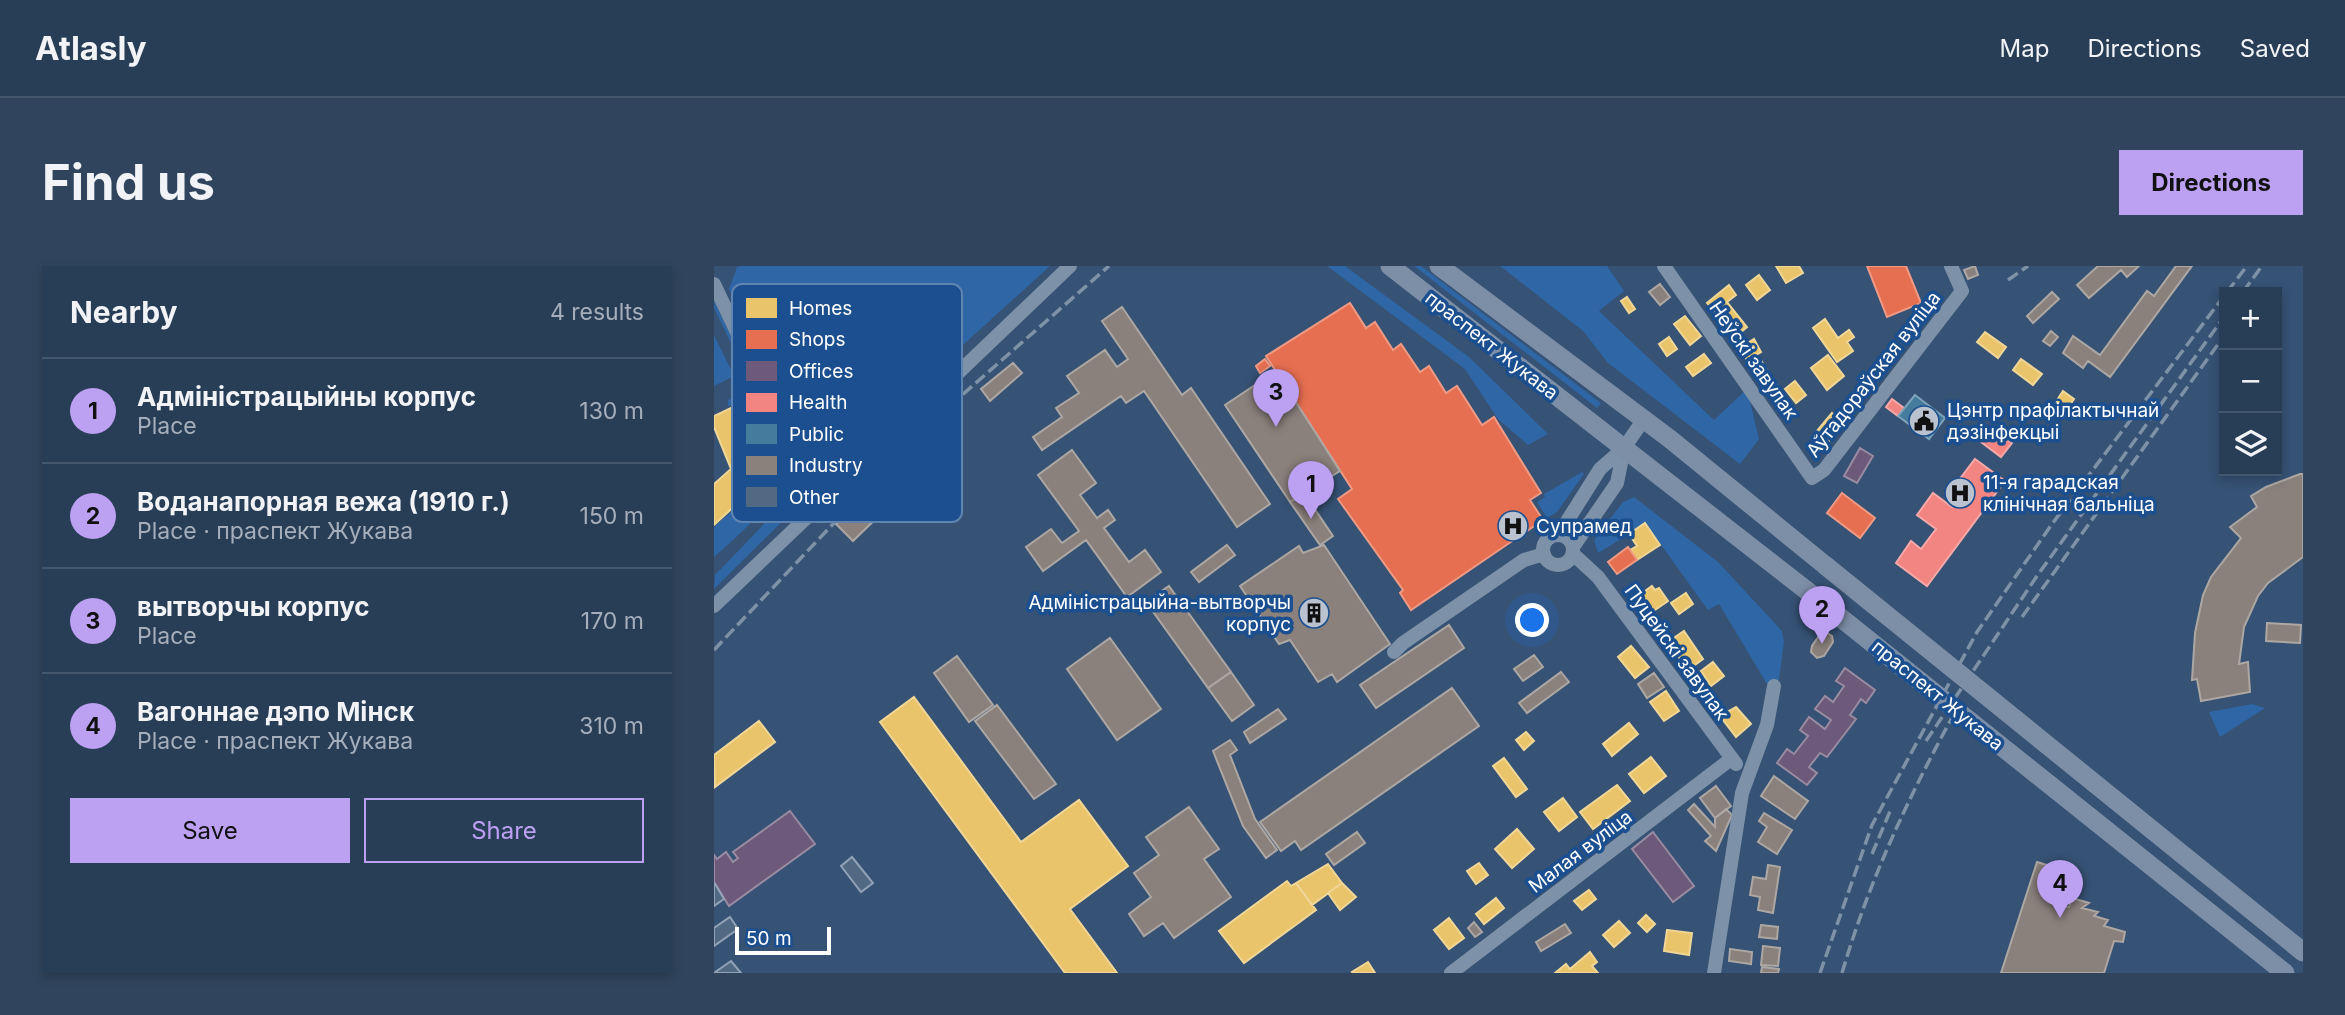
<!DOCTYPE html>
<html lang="en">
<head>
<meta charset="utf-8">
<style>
	body { margin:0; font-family:Inter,sans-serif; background:#30455d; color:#f1f3f6 }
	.controls { position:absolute; right:21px; top:21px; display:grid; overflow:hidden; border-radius:0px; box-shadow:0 4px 10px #0003 }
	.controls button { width:63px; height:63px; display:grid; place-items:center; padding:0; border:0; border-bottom:2px solid #44576d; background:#283e57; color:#f1f3f6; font:35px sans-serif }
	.scale { position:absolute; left:21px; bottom:18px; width:96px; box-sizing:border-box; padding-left:7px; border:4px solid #fff; border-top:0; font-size:19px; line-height:24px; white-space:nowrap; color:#fff; -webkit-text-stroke:5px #1b4f8f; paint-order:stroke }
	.you { position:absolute; left:819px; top:355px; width:24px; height:24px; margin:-18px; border:5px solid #fff; border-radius:50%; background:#1a73e8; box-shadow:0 0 0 10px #1a73e833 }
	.badge { display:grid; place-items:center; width:46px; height:46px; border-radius:50%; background:#bca0f2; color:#111; font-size:23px; font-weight:700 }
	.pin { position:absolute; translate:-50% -58px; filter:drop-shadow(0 2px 4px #0008) }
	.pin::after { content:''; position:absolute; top:37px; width:24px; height:21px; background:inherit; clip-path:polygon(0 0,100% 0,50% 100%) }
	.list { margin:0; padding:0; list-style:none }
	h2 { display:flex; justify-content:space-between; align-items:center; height:91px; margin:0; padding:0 28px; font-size:30px }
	h2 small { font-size:23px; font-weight:400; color:#a5aeba }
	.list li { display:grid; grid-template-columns:46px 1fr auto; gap:21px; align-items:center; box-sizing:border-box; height:105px; padding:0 28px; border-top:2px solid #44576d }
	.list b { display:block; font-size:26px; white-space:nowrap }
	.list p { margin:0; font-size:23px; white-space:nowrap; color:#a5aeba }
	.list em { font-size:23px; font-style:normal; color:#a5aeba }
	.actions { display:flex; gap:14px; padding:21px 28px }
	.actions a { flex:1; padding:16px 0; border:2px solid #bca0f2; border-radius:0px; text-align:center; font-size:24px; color:#bca0f2 }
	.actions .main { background:#bca0f2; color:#111 }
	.icon { flex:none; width:38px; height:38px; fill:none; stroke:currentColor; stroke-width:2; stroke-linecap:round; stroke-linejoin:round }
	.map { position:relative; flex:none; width:1589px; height:707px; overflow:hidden; border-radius:0px }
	header { display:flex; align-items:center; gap:42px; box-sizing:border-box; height:98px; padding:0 35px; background:#283e57; border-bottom:2px solid #44576d }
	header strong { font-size:33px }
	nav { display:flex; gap:38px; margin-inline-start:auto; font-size:24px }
	.intro { display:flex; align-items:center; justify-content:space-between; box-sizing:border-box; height:168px; padding:0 42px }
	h1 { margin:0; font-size:49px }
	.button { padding:18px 32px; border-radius:0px; background:#bca0f2; color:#111; font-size:24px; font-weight:700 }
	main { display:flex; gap:42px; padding:0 42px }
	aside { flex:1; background:#283e57; border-radius:0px; box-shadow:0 4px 10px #0003 }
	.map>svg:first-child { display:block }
</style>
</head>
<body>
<header>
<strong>Atlasly</strong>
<nav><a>Map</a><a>Directions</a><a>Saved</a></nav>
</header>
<div class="intro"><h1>Find us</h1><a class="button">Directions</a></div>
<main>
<aside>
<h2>Nearby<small>4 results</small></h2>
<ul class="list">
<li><span class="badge">1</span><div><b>Адміністрацыйны корпус</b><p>Place</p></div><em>130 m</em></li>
<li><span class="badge">2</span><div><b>Воданапорная вежа (1910 г.)</b><p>Place · праспект Жукава</p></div><em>150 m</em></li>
<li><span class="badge">3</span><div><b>вытворчы корпус</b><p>Place</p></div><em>170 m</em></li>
<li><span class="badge">4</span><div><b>Вагоннае дэпо Мінск</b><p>Place · праспект Жукава</p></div><em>310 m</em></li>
</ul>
<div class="actions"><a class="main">Save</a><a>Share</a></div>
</aside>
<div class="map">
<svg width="1589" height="707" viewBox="0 0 1589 707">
	<rect width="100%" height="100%" fill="#365274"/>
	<path fill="#2f66a5" d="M28 0H336L129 188 135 198 115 204 100 195 15 23 23 1Z
		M613 0H631L755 91 834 168 814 179 784 153 751 103Z
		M700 0H707L887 137 883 142Z
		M768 0H893L910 25 885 45 1000 154 1033 123 1045 173 1026 198 894 97 869 65 786 0Z
		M0 35 32 101 31 106 0 42Z
		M0 69 20 110 0 120Z
		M28 128C38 149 65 191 66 213 66 234 16 277 0 291V261L39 226 34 218 53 206 22 138 14 140V134Z
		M868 206 870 208 843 246 833 252 823 236 831 231 830 228Z
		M87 212V233L82 242 0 323 1 309 72 235 79 214Z
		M920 231 1004 296 1068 365 1070 376 1065 414 1053 418 1005 338 994 344 932 258 884 287 880 274 909 236Z
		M1538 438 1551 442 1506 471 1495 446Z"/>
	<path fill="#e9c46a" stroke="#f0d697" stroke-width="2" d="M1062 0H1085L1089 7 1072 17Z
		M1045 9 1056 24 1043 34 1032 19Z
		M1015 19 1022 29 1013 36 1033 61 1021 71 993 37Z
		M913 31 921 43 915 47 907 35Z
		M971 50 987 70 976 79 960 58Z
		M1111 53 1124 72 1135 64 1140 71 1133 76 1139 85 1123 96 1099 62Z
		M1271 66 1292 81 1284 92 1263 76Z
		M955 71 963 83 953 90 945 78Z
		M1040 73 1047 86 1033 94 1026 82Z
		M990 88 997 97 979 110 972 101Z
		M1114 89 1130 110 1113 124 1097 102Z
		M1307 93 1328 108 1319 119 1299 104Z
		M1048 96 1065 122 1054 129 1037 104Z
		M1081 115 1092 129 1082 137 1071 123Z
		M1349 125 1360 133 1347 152 1336 145Z
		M21 140 51 206 31 218 17 203 0 161V150Z
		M1118 147 1130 157 1109 182 1097 172Z
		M17 203 37 225 0 259V218Z
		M931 257 946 279 923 294 916 284 923 280 915 268Z
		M938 320 941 324 945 322 954 335 932 350 923 337 930 332 927 328Z
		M972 327 979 338 965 348 957 337Z
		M970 365 989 393 974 404 954 376Z
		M917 380 935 401 921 412 904 391Z
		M999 396 1010 410 997 420 987 405Z
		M952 425 965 445 950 455 936 436Z
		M200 431 307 576 365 534 414 600 356 643 403 707H351L166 456Z
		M1022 441 1037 458 1022 471 1006 450Z
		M45 455 61 476 1 521 0 489Z
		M915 457 924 468 898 490 889 478Z
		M812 466 820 475 810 484 802 474Z
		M937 491 952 510 930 527 915 508Z
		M790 492 813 523 802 531 779 500Z
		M903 519 916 535 879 563 866 546Z
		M849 532 863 551 845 565 830 546Z
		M803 563 820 583 798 602 781 583Z
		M765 597 774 609 762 618 753 605Z
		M614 598 628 617 598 639 582 617Z
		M573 615 577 620 582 617 602 644 530 697 505 665Z
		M628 617 642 631 626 644 614 627Z
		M875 624 882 633 868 644 860 635Z
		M782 632 790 642 770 658 762 648Z
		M932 649 941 658 933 666 924 657Z
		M735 652 750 672 735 683 720 664Z
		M905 655 916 667 900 681 889 669Z
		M953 664 978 667 975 689 950 685Z
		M876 686 883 696 878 700 884 707H841L852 698 856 703Z
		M654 696 661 707H639L638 706Z"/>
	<path fill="#e76f51" stroke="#ee9a85" stroke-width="2" d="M1153 0H1192L1207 37 1173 51Z
		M636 37 652 62 661 56 679 84 687 78 706 106 715 100 732 127 743 120 768 159 780 151 827 227 816 234 829 254 697 344 686 327 689 324 624 233 638 223 552 90Z
		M551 93 556 100 546 107 542 100Z
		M1128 227 1161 252 1146 272 1113 247Z
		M914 281 923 294 903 308 894 296Z"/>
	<path fill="#6d597a" stroke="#998ba2" stroke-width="2" d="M1146 182 1159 190 1143 217 1130 210Z
		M1131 402 1161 424 1152 437 1147 433 1136 449 1142 453 1113 491 1106 487 1095 501 1103 507 1093 519 1063 497 1073 483 1080 488 1094 470 1086 464 1095 451 1111 463 1117 454 1101 443 1111 430 1119 436 1130 420 1122 415Z
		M76 545 101 578 15 640 0 616V589L3 593 12 586 19 596 24 592 19 586Z
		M939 566 980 620 959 636 918 583Z"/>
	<path fill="#f28482" stroke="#f6a9a8" stroke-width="2" d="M1178 133 1190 142 1184 150 1172 141Z
		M1277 162 1298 177 1287 191 1267 176Z
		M1261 193 1291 215 1213 320 1182 297 1197 275 1207 283 1222 263 1203 249 1219 227 1238 241 1254 220 1245 214Z"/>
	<path fill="#457b9d" stroke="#7da3ba" stroke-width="2" d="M1201 129 1231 152 1215 173 1184 150Z"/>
	<path fill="#8a817c" stroke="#ada7a3" stroke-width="2" d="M1261 0 1264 9 1254 13 1250 4Z
		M1384 0H1425L1413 11 1407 4 1375 32 1363 19Z
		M1462 0H1478L1396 111 1374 95 1369 102 1349 87 1359 70 1386 89 1433 25 1440 30Z
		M946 18 956 31 946 39 935 26Z
		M1338 26 1345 33 1319 57 1313 50Z
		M408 41 468 129 477 122 556 238 523 261 430 125 412 137 407 130 328 184 319 171 348 151 342 142 365 127 353 110 391 84 403 101 414 93 388 55Z
		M1337 65 1344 71 1336 80 1329 75Z
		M299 97 308 107 276 135 267 123Z
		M562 105 626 205 576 236 511 139Z
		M358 184 382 217 366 229 383 252 394 244 401 254 390 262 415 296 431 284 447 306 413 331 372 274 329 305 312 281 337 263 348 277 365 265 324 209Z
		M1586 208H1589V291L1554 317 1544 330 1530 361 1525 398 1534 396 1536 426 1487 435 1483 413 1478 414 1481 367 1489 329 1497 311 1527 272 1516 261 1543 241 1537 230 1552 221Z
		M155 227 171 244 139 275 122 258Z
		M590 227 619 270 606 279 576 236Z
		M513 279 521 289 485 316 477 306Z
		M610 279 676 378 623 416 618 408 604 416 576 374 565 378 526 320 585 280 589 287Z
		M455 320 517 406 494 422 432 336Z
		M1553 357 1587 359 1586 377 1552 375Z
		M735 359 750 382 662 442 646 419Z
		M1112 366 1118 370 1119 376 1110 390 1103 392 1097 386 1098 380 1107 367Z
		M396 372 447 443 403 474 353 403Z
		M820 389 829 401 809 415 800 403Z
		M243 390 279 439 255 456 220 407Z
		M517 406 540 439 518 455 494 422Z
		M847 406 855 416 813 447 805 437Z
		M940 407 950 421 933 432 924 418Z
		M738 422 765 460 587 584 581 575 567 585 546 556Z
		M283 439 342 518 320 533 261 455Z
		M564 443 572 453 536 477 530 466Z
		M516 474 523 484 516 489 541 553 563 584 552 592 529 560 499 485Z
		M1060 510 1094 535 1081 553 1047 530Z
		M1002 520 1017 540 1001 552 986 532Z
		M980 538 1001 561V552L1012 543 1018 549 1002 585 991 575 997 570 974 544Z
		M475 541 505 583 490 593 517 631 460 672 449 657 430 670 415 648 437 631 420 607 445 589 432 571Z
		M1050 547 1078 564 1063 588 1044 576 1053 561 1045 555Z
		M643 566 651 577 620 599 612 588Z
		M1323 596 1359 607 1348 640 1355 641 1358 632 1375 637 1368 642 1384 646 1380 650 1394 654 1390 660 1411 666 1409 676 1400 675 1390 707H1287Z
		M1054 599 1066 601 1059 647 1044 644 1046 631 1036 629 1039 611 1052 613Z
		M760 656 768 666 761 671 754 662Z
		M851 658 857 667 827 685 822 676Z
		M1047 659 1064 661 1063 673 1045 671Z
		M1049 680 1066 682 1064 700 1047 699Z
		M1016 683 1038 686 1037 698 1015 695Z
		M1048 701 1065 703 1064 707H1047Z"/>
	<path fill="#526984" stroke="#92a2b6" stroke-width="2" d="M138 591 159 617 147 626 127 600Z
		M0 616 10 633 0 640Z
		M16 651 24 663 0 680V662Z
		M17 695 27 707H0Z"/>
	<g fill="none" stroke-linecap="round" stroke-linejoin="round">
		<path stroke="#7d92a8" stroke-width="14" d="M950 0 1098 212 1110 204 1248 25 1237 0
			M0 18 63 151 110 235
			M845 268 886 203 910 182 930 153
			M829 284a15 15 0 1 1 30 0a15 15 0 1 1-30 0Z
			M859 281 903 217 910 182
			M859 288 884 311 1022 498
			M0 340 356 0
			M680 386 689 377 810 294 830 288
			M737 707 1017 493
			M1000 707 1028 527 1053 459 1060 420"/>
		<path stroke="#7d8ea7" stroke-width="19" d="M676 0 1092 324
			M725 0 956 173 1112 300"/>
		<path stroke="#7e92a7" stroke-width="3.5" stroke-dasharray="12 5" stroke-linecap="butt" d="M1294 14 1314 0
			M1513 26 1533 0
			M1529 26 1548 0
			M1308 351 1510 70
			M0 384 206 166 395 0
			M1212 475 1323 310 1510 51
			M1158 588 1177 543
			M1106 707 1158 559 1263 366 1338 258 1510 30
			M1128 707C1155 615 1194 532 1240 448"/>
		<path stroke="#7d8ea7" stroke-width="19" d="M1112 300 1589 686
			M1092 324 1571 707"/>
	</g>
	<defs>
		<g id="civic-disc" transform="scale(1.575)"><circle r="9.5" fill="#b9c2ce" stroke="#1b4f8f"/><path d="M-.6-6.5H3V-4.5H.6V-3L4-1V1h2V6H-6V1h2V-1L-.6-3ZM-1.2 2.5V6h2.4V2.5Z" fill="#111"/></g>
		<g id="hospital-disc" transform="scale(1.575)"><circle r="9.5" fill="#b9c2ce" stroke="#1b4f8f"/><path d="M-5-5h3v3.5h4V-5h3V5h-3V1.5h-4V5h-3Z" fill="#111"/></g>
		<g id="building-disc" transform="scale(1.575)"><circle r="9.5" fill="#b9c2ce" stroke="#1b4f8f"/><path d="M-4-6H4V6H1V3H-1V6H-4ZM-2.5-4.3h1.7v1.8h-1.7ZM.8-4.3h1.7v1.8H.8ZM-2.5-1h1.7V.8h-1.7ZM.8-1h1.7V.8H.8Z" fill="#111"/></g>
	</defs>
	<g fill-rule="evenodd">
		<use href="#civic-disc" x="1210" y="155"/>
		<use href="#hospital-disc" x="1246" y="227"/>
		<use href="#hospital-disc" x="799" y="260"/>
		<use href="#building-disc" x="600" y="347"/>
	</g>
	<g text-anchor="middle" stroke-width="7" stroke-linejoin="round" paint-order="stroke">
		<g font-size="19" fill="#fff" stroke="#1b4f8f">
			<text transform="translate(778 79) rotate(38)" y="7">праспект Жукава</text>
			<text transform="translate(1040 94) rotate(55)" y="7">Неўскі завулак</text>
			<text transform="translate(1159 108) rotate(-52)" y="7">Аўтадораўская вуліца</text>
			<text transform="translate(963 386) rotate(54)" y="7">Пуцейскі завулак</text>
			<text transform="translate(1224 429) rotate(39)" y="7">праспект Жукава</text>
			<text transform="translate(866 585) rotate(-37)" y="7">Малая вуліца</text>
		</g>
		<g font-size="19" fill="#fff" stroke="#1b4f8f" text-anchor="start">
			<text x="1233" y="151">Цэнтр прафілактычнай<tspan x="1233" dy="22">дэзінфекцыі</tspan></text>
			<text x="1269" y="223">11-я гарадская<tspan x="1269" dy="22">клінічная бальніца</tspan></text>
			<text x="822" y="267">Супрамед</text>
			<text x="577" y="343" text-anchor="end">Адміністрацыйна-вытворчы<tspan x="577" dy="22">корпус</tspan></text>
		</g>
	</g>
	<rect x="18" y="18" width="230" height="238" rx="10" fill="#1b4f8f" stroke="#5f84b1" stroke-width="2"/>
	<rect x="32" y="32" width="31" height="20" fill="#e9c46a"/>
	<rect x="32" y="64" width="31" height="19" fill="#e76f51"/>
	<rect x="32" y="95" width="31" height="20" fill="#6d597a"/>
	<rect x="32" y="127" width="31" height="19" fill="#f28482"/>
	<rect x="32" y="158" width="31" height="20" fill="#457b9d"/>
	<rect x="32" y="190" width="31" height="19" fill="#8a817c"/>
	<rect x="32" y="221" width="31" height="20" fill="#526984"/>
	<g font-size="19" fill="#fff">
		<text x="75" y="49">Homes</text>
		<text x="75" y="80">Shops</text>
		<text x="75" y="112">Offices</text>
		<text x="75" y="143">Health</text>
		<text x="75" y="175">Public</text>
		<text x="75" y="206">Industry</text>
		<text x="75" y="238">Other</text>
	</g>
</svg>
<div class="controls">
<button>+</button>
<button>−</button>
<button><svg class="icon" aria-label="layers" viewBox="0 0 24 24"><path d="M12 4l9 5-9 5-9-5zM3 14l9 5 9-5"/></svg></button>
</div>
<div class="scale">50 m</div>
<div class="you"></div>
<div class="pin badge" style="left:597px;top:253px">1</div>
<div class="pin badge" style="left:1108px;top:378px">2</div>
<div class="pin badge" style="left:562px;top:161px">3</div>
<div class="pin badge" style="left:1346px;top:652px">4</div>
</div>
</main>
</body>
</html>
